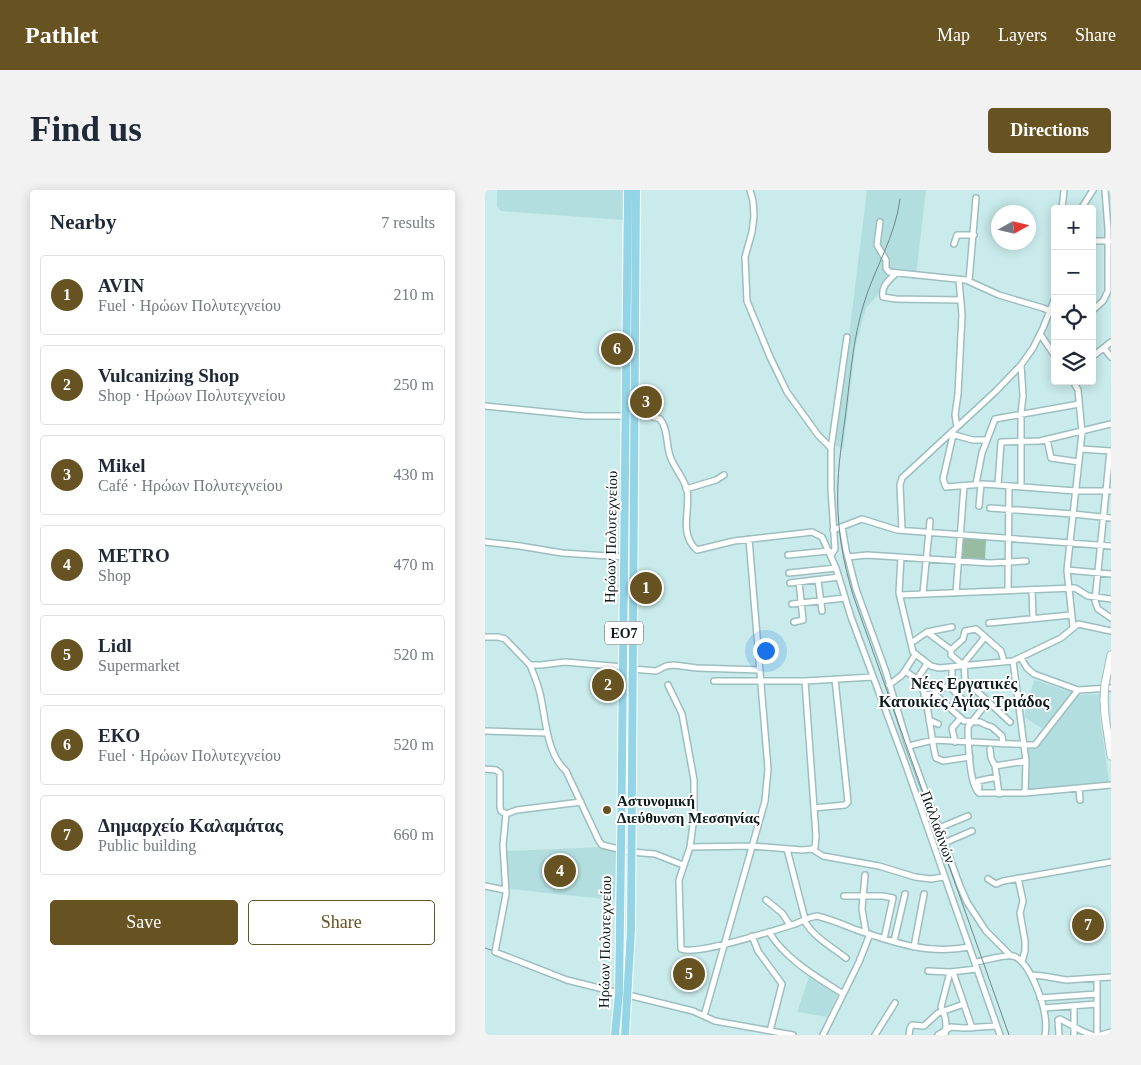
<!DOCTYPE html>
<html lang="en">
<head>
<meta charset="utf-8">
<style>
	body { margin:0; font-family:"Times New Roman",serif; background:#f2f2f3; color:#1f2937 }
	.controls { position:absolute; right:15px; top:15px; display:grid; overflow:hidden; border-radius:5px; box-shadow:0 2px 12px #0003 }
	.controls button { width:45px; height:45px; display:grid; place-items:center; padding:0; border:0; border-bottom:1px solid #e0e1e3; background:#fff; color:#1f2937; font:25px sans-serif }
	.compass { position:absolute; left:506px; top:15px; width:45px; height:45px; border-radius:50%; background:#fff; box-shadow:0 2px 12px #0003; rotate:82deg }
	.you { position:absolute; left:280px; top:460px; width:18px; height:18px; margin:-12px; border:4px solid #fff; border-radius:50%; background:#1a73e8; box-shadow:0 0 0 8px #1a73e833 }
	.badge { display:grid; place-items:center; width:32px; height:32px; border-radius:50%; background:#675221; color:#fff; font-size:16px; font-weight:700 }
	.pin { position:absolute; translate:-50% -50%; border:2px solid #fff; box-shadow:0 1px 5px #0006 }
	.list { margin:0; padding:0; list-style:none }
	h2 { display:flex; justify-content:space-between; align-items:center; height:65px; margin:0; padding:0 20px; font-size:21px }
	h2 small { font-size:16px; font-weight:400; color:#747a83 }
	.list li { display:grid; grid-template-columns:32px 1fr auto; gap:15px; align-items:center; box-sizing:border-box; height:80px; margin:0 10px 10px; padding:0 10px; border:1px solid #e0e1e3; border-radius:5px }
	.list b { display:block; font-size:19px; white-space:nowrap }
	.list p { margin:0; font-size:16px; white-space:nowrap; color:#747a83 }
	.list em { font-size:16px; font-style:normal; color:#747a83 }
	.actions { display:flex; gap:10px; padding:15px 20px }
	.actions a { flex:1; padding:11px 0; border:1px solid #675221; border-radius:5px; text-align:center; font-size:18px; color:#675221 }
	.actions .main { background:#675221; color:#fff }
	.icon { flex:none; width:28px; height:28px; fill:none; stroke:currentColor; stroke-width:2; stroke-linecap:round; stroke-linejoin:round }
	.map { position:relative; flex:none; width:626px; height:845px; overflow:hidden; border-radius:5px }
	header { display:flex; align-items:center; gap:30px; box-sizing:border-box; height:70px; padding:0 25px; background:#675221; color:#fff }
	header strong { font-size:24px }
	nav { display:flex; gap:28px; margin-inline-start:auto; font-size:18px }
	.intro { display:flex; align-items:center; justify-content:space-between; box-sizing:border-box; height:120px; padding:0 30px }
	h1 { margin:0; font-size:35px }
	.button { padding:12px 22px; border-radius:5px; background:#675221; color:#fff; font-size:18px; font-weight:700 }
	main { display:flex; gap:30px; padding:0 30px }
	aside { flex:1; background:#fff; border-radius:5px; box-shadow:0 2px 12px #0003 }
	.map>svg:first-child { display:block }
</style>
</head>
<body>
<header>
<strong>Pathlet</strong>
<nav><a>Map</a><a>Layers</a><a>Share</a></nav>
</header>
<div class="intro"><h1>Find us</h1><a class="button">Directions</a></div>
<main>
<aside>
<h2>Nearby<small>7 results</small></h2>
<ul class="list">
<li><span class="badge">1</span><div><b>AVIN</b><p>Fuel · Ηρώων Πολυτεχνείου</p></div><em>210 m</em></li>
<li><span class="badge">2</span><div><b>Vulcanizing Shop</b><p>Shop · Ηρώων Πολυτεχνείου</p></div><em>250 m</em></li>
<li><span class="badge">3</span><div><b>Mikel</b><p>Café · Ηρώων Πολυτεχνείου</p></div><em>430 m</em></li>
<li><span class="badge">4</span><div><b>METRO</b><p>Shop</p></div><em>470 m</em></li>
<li><span class="badge">5</span><div><b>Lidl</b><p>Supermarket</p></div><em>520 m</em></li>
<li><span class="badge">6</span><div><b>EKO</b><p>Fuel · Ηρώων Πολυτεχνείου</p></div><em>520 m</em></li>
<li><span class="badge">7</span><div><b>Δημαρχείο Καλαμάτας</b><p>Public building</p></div><em>660 m</em></li>
</ul>
<div class="actions"><a class="main">Save</a><a>Share</a></div>
</aside>
<div class="map">
<svg width="626" height="845" viewBox="0 0 626 845">
	<rect width="100%" height="100%" fill="#c9ebeb"/>
	<path fill="#b3dedf" d="M12 0H138V30L16 21 12 16Z
		M382 0H441L431 86 409 84 395 95 394 102 391 107 381 118 370 158 358 259 349 254 355 219Z
		M549 490 595 505 615 504V528L624 592 541 601V559H551L563 542 539 527Z
		M118 657 133 660 132 685 129 710 25 699 22 695V661Z
		M325 784 354 802 342 827 312 822Z"/>
	<path fill="#98bca1" d="M477 347 501 349 500 370 476 368Z"/>
	<g fill="none" stroke-linecap="round" stroke-linejoin="round">
		<path stroke="#6896b6" stroke-width="1" d="M0 758 9 761"/>
		<g stroke="#9dbebe" stroke-width="8">
			<path id="minor" d="M265 0 268 11 269 26 267 42 260 67 262 111 285 167 302 202 333 245 346 258
				M577 19 579 0
				M596 19 608 0
				M395 32 392 55 401 70V78L404 82 481 90 514 105 558 118 570 123
				M607 51H624
				M469 54 472 45H489
				M411 83C404 91 396 95 398 107L411 109 476 110
				M484 91 491 8
				M607 121 618 111 623 101V39L620 0
				M555 144 570 166
				M619 158 626 167
				M607 167 626 152
				M536 175 538 206 536 223V297
				M588 191 593 200 597 243 582 380 588 437
				M0 216 100 226H165L175 229C183 238 181 254 185 266 189 278 199 288 202 300 206 318 193 344 212 360L249 351 319 343 327 342 337 347 351 378 366 427 419 570 515 845
				M472 237 470 225 473 204 477 125 474 90
				M466 244 488 250H501
				M468 245 458 289 461 297 499 294 591 301H626
				M562 249 566 268 594 272
				M596 259 626 261
				M625 261 610 411 613 419 626 428
				M491 294 497 263 510 229 594 214
				M513 295 516 252 555 251 626 234
				M201 299 231 290 239 285
				M494 316 496 294
				M505 318 588 324 626 328
				M357 337 361 360 371 399 400 479 422 552 475 696 482 712 501 741 526 766
				M348 340 377 329 412 340 626 356
				M417 340 415 295 417 288 511 201 536 175 548 158 558 138 570 108
				M264 349 283 579 280 611 219 826 230 831 308 845
				M0 352 35 356 77 363 139 367
				M303 365 344 361
				M346 365 350 359 346 300V258L362 147
				M363 367 382 365 505 373 541 371
				M416 367 414 403 428 462 446 476 454 478 528 471 576 448 593 434 626 441
				M582 380 626 384
				M304 383 351 378
				M333 390 337 421
				M305 393 354 387
				M547 400 548 428
				M523 401 524 296
				M438 403 445 331
				M471 403 479 296
				M415 405 590 398 603 406 626 409
				M307 414 360 408
				M309 432 318 430 314 392
				M504 433 586 425
				M442 442 466 460
				M0 447H13L20 449 45 475H56L80 472 138 477
				M500 447 479 473 480 490 525 532
				M426 452 429 451 442 442 467 437
				M536 468 542 478 549 484 593 500 626 498
				M528 471 541 571 540 603
				M45 475C49 485 54 496 56 508 61 532 62 564 81 581L114 651 117 655 146 662 170 664 198 675
				M478 475 466 465V460L478 449 480 441 491 439 516 461 519 472
				M467 477V489L465 494 466 498 480 512 483 513 486 510
				M147 479 171 481 181 476 189 475 212 478 275 480
				M420 481 432 489 442 474
				M432 489C443 497 446 553 451 568L458 571 485 567
				M229 491H320L388 487
				M183 495 197 524 209 590V627L205 657 194 690 196 759C212 766 290 740 310 734 317 731 324 727 332 726 345 729 357 734 369 739 407 752 443 765 484 757
				M404 495 417 485 430 465
				M448 504 455 499 465 496
				M439 505 446 504 452 506 479 531 495 532 501 535 507 537 517 546 518 554
				M503 511 483 537C483 551 484 594 494 603H540L626 595
				M444 530 453 534
				M0 541 62 543
				M470 552 467 538 476 528
				M424 556 448 550 550 555 593 500
				M505 559 506 568 510 576
				M0 579 11 580 15 583V617L16 621 21 624
				M494 598 493 591 512 587
				M594 598 595 610
				M514 604 510 576 541 571
				M96 612 32 620 21 624 18 655 21 704 10 762 82 790 134 803
				M329 618 360 615 363 612 350 489
				M454 638 483 626
				M459 653 487 641
				M205 657 267 656 317 660 327 659 330 657 331 646 320 491
				M302 659 320 729
				M327 659 338 666 394 676 430 687 446 689 458 687
				M380 685 377 719 381 743
				M533 688 538 711 535 723 540 751V761L537 771
				M503 689 511 694 518 691 626 672
				M0 696 20 700
				M359 706H398L408 708 399 749
				M281 710 297 723 305 735
				M319 730C328 747 347 757 361 768
				M284 742C301 770 332 787 358 804
				M267 746 273 761 297 794 285 841
				M409 751 420 704
				M429 757 439 704
				M490 772C500 771 519 764 528 766 544 770 558 811 560 826 561 832 561 839 560 845
				M443 781 465 782 492 779
				M468 782 487 838
				M546 785 558 786 581 790 626 787
				M612 788V845
				M143 805 208 821 219 826
				M555 808 612 804
				M589 816V845
				M559 818 612 814
				M338 845 374 772 385 744
				M390 845 410 813
				M424 845 425 838 427 835 439 836 453 823 479 814
				M453 845 466 837 479 838 511 836
				M460 845C462 834 461 827 456 817L465 782
				M574 845 573 830 575 829 597 841 607 845
				M616 845 626 842"/>
		</g>
		<g stroke="#9dbebe" stroke-width="9">
			<path id="secondary" d="M620 494 626 465
				M619 509 620 526 626 566"/>
		</g>
		<g stroke="#fff" stroke-width="10">
			<path id="primary" d="M130 845 134 803 136 660 143 0
				M140 845 146 740 151 0"/>
		</g>
		<use href="#minor" stroke="#fff" stroke-width="5"/>
		<use href="#secondary" stroke="#fff" stroke-width="7"/>
		<use href="#primary" stroke="#93d5e7" stroke-width="8"/>
		<path stroke="#6f8787" stroke-width="1" d="M415 9C410 48 390 77 379 113 369 145 366 179 362 213 359 239 354 266 353 292 351 332 357 370 369 408L524 845"/>
		<g stroke="#9dbebe" stroke-width="9" stroke-linecap="butt">
			<path id="secondary-bridge" d="M619 509 620 494"/>
		</g>
		<use href="#secondary-bridge" stroke="#fff" stroke-width="7"/>
	</g>
	<circle fill="#675221" stroke="#fff" stroke-width="2" cx="122" cy="620" r="5"/>
	<g text-anchor="middle" stroke-width="4" stroke-linejoin="round" paint-order="stroke">
		<rect fill="#fff" stroke="#565f5f" stroke-width="1" x="120" y="431.5" width="38" height="23" rx="4"/>
		<g font-size="14" font-weight="bold" fill="#0e1a1b">
			<text x="139" y="448">ΕΟ7</text>
		</g>
		<g font-size="15" fill="#0e1a1b" stroke="#fff">
			<text transform="translate(126 347) rotate(-89)" y="5">Ηρώων Πολυτεχνείου</text>
			<text transform="translate(453 637) rotate(70)" y="5">Παλλαδινών</text>
			<text transform="translate(120 752) rotate(-89)" y="5">Ηρώων Πολυτεχνείου</text>
		</g>
		<g font-size="15" font-weight="bold" fill="#0e1a1b" stroke="#fff" text-anchor="start">
			<text x="132" y="616">Αστυνομική<tspan x="132" dy="17">Διεύθυνση Μεσσηνίας</tspan></text>
		</g>
		<g font-size="16" font-weight="bold" fill="#0e1a1b" stroke="#fff">
			<text x="479" y="499">Νέες Εργατικές<tspan x="479" dy="18">Κατοικίες Αγίας Τριάδος</tspan></text>
		</g>
	</g>
</svg>
<div class="controls">
<button>+</button>
<button>−</button>
<button><svg class="icon" aria-label="locate" viewBox="0 0 24 24"><circle cx="12" cy="12" r="6"/><path d="M12 2v4M12 18v4M2 12h4M18 12h4"/></svg></button>
<button><svg class="icon" aria-label="layers" viewBox="0 0 24 24"><path d="M12 4l9 5-9 5-9-5zM3 14l9 5 9-5"/></svg></button>
</div>
<svg class="compass" viewBox="-18 -18 36 36"><path d="M0-13l5 13h-10z" fill="#e53935"/><path d="M0 13l5-13h-10z" fill="#747a83"/></svg>
<div class="you"></div>
<div class="pin badge" style="left:161px;top:398px">1</div>
<div class="pin badge" style="left:123px;top:495px">2</div>
<div class="pin badge" style="left:161px;top:212px">3</div>
<div class="pin badge" style="left:75px;top:681px">4</div>
<div class="pin badge" style="left:204px;top:784px">5</div>
<div class="pin badge" style="left:132px;top:159px">6</div>
<div class="pin badge" style="left:603px;top:735px">7</div>
</div>
</main>
</body>
</html>
